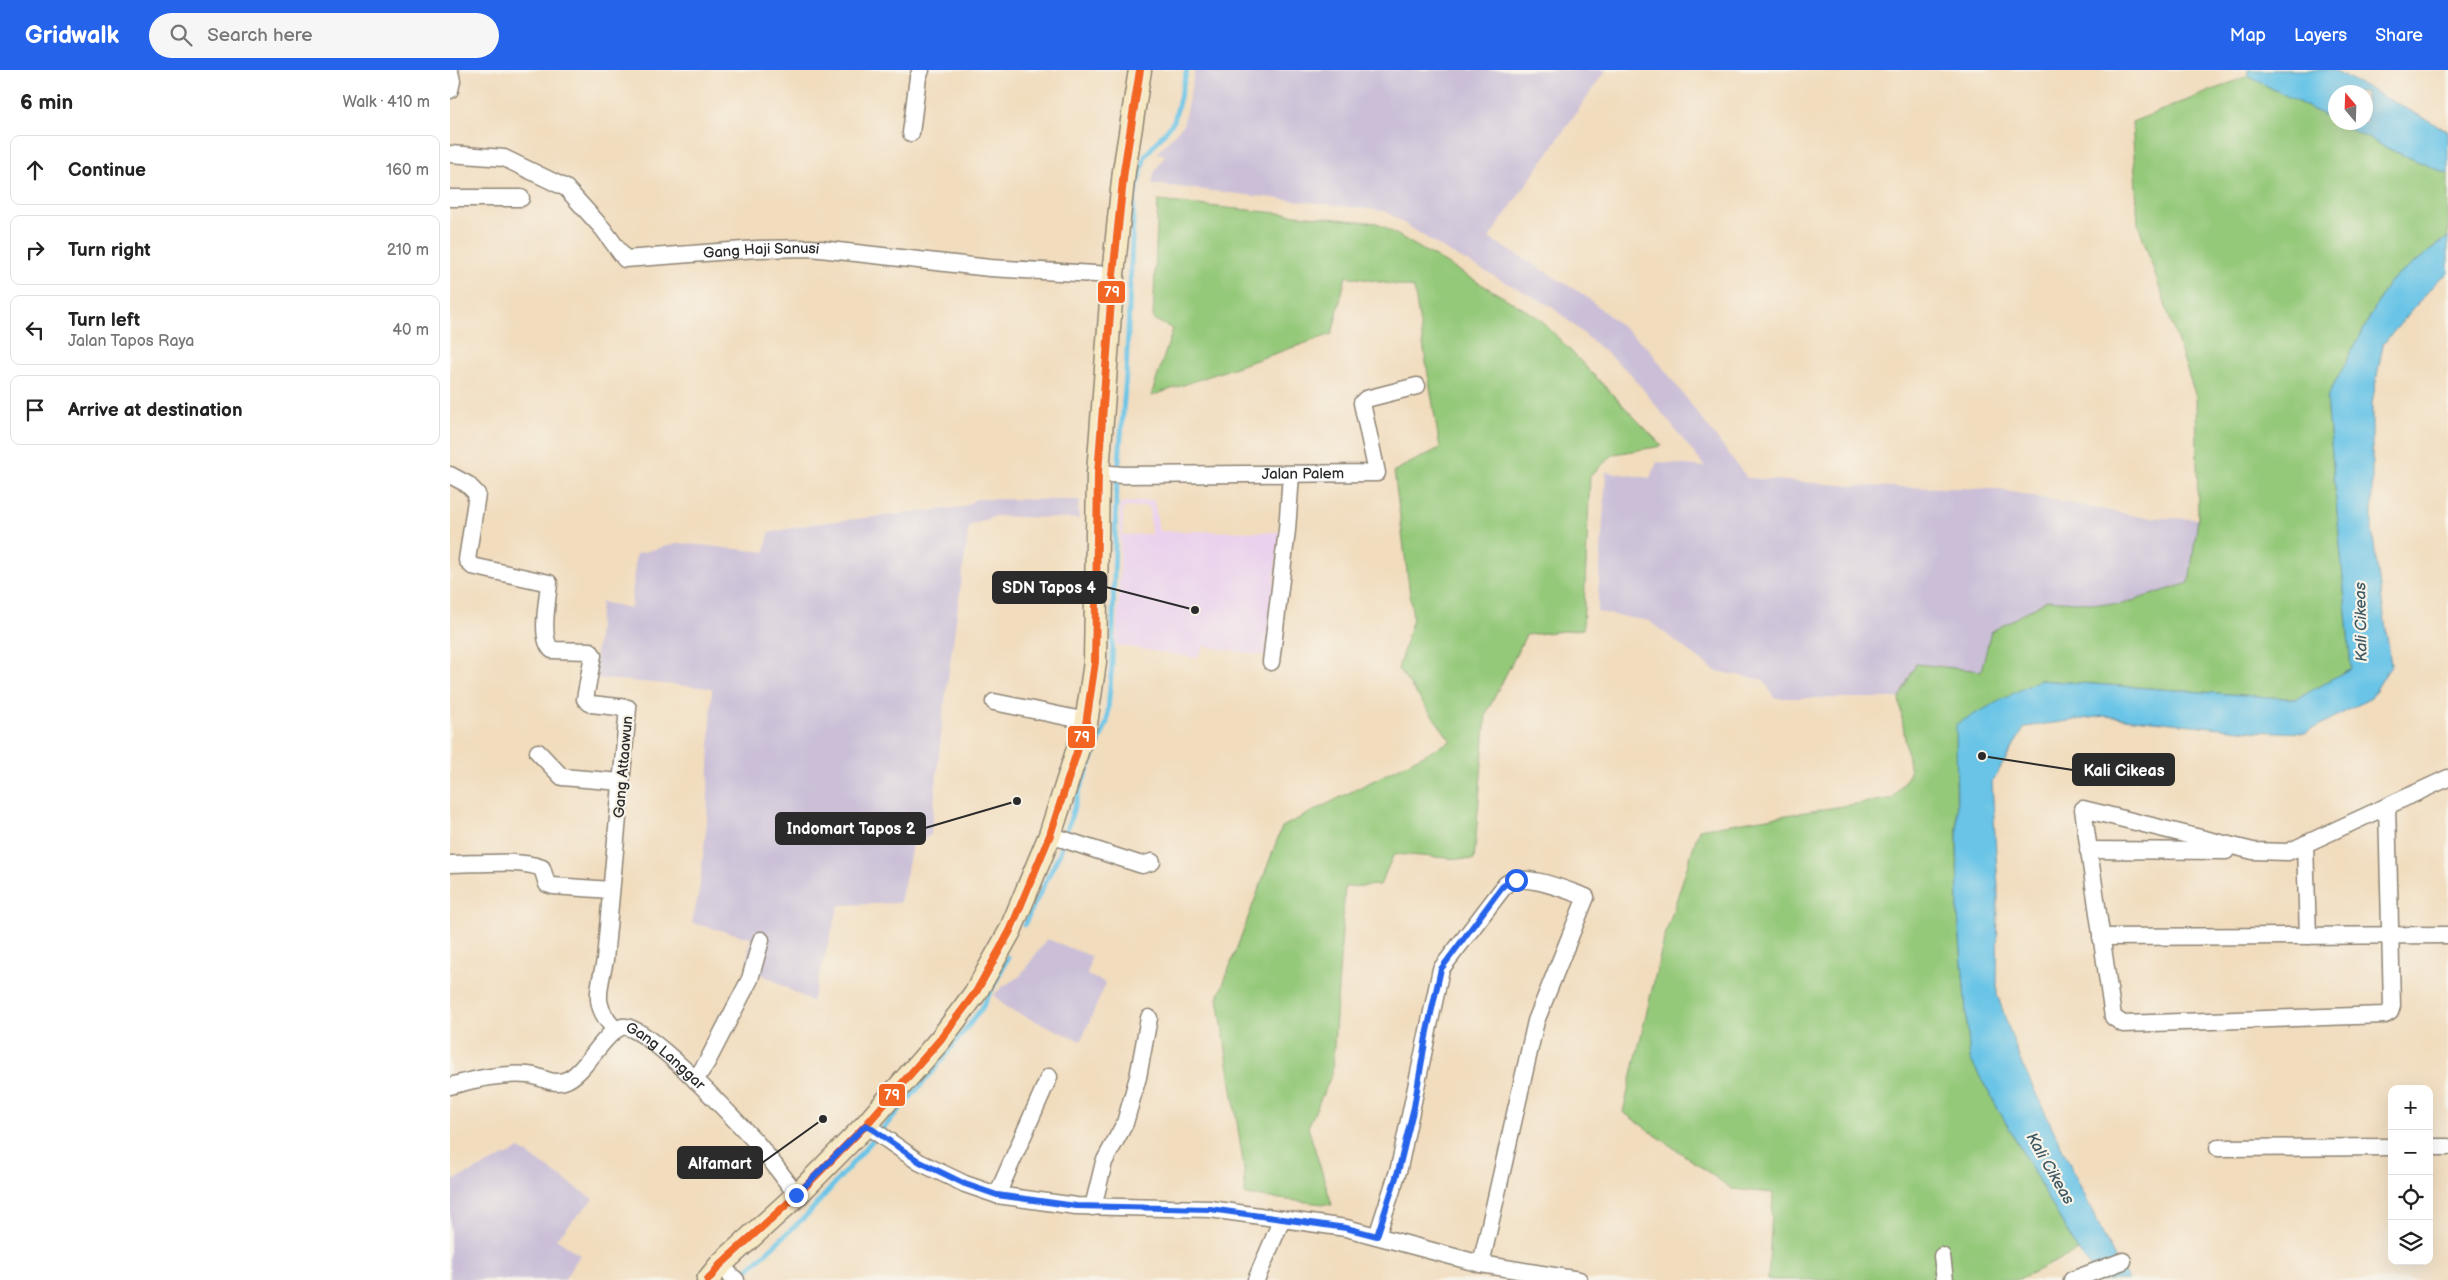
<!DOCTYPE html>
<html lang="en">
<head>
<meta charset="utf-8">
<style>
	body { margin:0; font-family:"Balsamiq Sans",sans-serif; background:#f6f6f6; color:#222 }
	.controls { position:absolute; right:15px; bottom:15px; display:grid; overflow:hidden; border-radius:10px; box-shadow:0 5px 20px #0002 }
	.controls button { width:45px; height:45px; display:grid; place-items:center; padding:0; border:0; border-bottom:1px solid #e0e0e0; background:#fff; color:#222; font:25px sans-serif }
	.compass { position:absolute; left:1878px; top:15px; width:45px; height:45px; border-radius:50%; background:#fff; box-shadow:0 5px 20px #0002; rotate:341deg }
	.stop { position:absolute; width:15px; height:15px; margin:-11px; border:4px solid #2563eb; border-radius:50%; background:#fff }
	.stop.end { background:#2563eb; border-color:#fff; box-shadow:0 1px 5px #0008 }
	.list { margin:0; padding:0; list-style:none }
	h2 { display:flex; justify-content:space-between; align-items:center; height:65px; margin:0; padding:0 20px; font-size:21px }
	h2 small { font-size:16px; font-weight:400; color:#767676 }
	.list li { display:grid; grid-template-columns:32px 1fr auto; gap:15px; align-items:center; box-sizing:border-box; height:70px; margin:0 10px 10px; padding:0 10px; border:1px solid #e0e0e0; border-radius:10px }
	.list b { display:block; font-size:19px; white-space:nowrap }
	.list p { margin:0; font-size:16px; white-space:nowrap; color:#767676 }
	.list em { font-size:16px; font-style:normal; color:#767676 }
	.icon { flex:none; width:28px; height:28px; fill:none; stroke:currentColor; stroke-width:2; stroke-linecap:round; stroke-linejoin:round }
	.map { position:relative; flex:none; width:1998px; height:1210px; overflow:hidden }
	header { display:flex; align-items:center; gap:30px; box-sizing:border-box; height:70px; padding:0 25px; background:#2563eb; color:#fff }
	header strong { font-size:24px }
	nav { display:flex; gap:28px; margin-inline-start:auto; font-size:18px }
	.search { width:350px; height:45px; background:#f6f6f6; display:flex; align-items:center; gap:12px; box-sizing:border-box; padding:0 18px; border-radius:28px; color:#767676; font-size:19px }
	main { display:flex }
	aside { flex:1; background:#fff }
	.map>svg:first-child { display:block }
</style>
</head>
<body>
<header>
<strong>Gridwalk</strong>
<div class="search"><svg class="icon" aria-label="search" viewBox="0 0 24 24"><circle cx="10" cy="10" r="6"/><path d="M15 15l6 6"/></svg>Search here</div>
<nav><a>Map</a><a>Layers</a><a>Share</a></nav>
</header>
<main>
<aside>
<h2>6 min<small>Walk · 410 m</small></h2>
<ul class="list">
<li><svg class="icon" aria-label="ahead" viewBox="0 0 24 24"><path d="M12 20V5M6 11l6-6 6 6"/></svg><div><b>Continue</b></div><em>160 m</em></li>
<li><svg class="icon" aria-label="right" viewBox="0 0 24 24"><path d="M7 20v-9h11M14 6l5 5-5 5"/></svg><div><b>Turn right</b></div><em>210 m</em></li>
<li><svg class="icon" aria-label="left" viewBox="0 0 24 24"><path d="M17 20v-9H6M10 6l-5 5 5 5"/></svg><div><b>Turn left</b><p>Jalan Tapos Raya</p></div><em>40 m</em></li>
<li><svg class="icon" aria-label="arrive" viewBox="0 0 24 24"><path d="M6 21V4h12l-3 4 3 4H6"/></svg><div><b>Arrive at destination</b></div></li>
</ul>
</aside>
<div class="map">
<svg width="1998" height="1210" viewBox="0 0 1998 1210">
	<rect width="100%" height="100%" fill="#f7f3e8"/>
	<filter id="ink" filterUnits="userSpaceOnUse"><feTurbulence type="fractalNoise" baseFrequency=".02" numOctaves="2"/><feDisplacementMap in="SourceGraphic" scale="10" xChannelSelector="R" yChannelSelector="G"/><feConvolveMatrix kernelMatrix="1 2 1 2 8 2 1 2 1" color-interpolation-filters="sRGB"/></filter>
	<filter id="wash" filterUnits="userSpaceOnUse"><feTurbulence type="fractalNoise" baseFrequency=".0096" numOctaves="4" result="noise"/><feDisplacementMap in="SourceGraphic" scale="20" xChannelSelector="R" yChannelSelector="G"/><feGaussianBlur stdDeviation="1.12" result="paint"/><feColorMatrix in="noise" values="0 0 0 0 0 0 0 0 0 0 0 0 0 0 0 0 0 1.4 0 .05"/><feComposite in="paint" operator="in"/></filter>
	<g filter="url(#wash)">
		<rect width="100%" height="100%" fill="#f1dcbd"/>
		<path fill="#ead1ed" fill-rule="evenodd" d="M704 430 709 461 830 462 816 586 754 576 747 588 666 575 670 499V433ZM699 436 701 464 673 465V438Z"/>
		<path fill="#cabfd7" d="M745 0H1156L1039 168 1134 225 1198 278 1297 408 1406 416 1545 419 1692 447 1748 449 1739 513 1669 535 1596 530 1541 562 1531 601 1466 594 1449 628H1324L1314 610 1265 601 1199 551 1147 542 1156 402 1200 408 1207 392 1255 397 1180 303 1102 237 997 181 935 141 702 114 704 103 715 85 707 83 733 55Z
			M526 429 630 430 628 439 629 449 546 446 519 456 493 645 481 765 462 776 450 833 389 835 362 932 296 895 301 868 242 853 249 822 257 751 262 618 144 608 151 532 181 538 186 484 229 473 315 482 319 463 362 454 514 437Z
			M597 869 641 886 637 905 656 913 631 971 558 939 544 925 552 917 570 906Z
			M70 1079 143 1129 106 1169 130 1185 114 1210H0V1112Z"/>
		<path fill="#95c97a" stroke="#607a52" d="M1798 6 1941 80 1998 104V167L1938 213 1877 328 1901 598 1847 629 1589 610 1506 710 1508 845 1520 989 1628 1181 1567 1210H1318L1323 1123 1282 1119 1173 1042 1214 869 1249 759 1443 728 1460 703 1449 628 1466 594 1531 601 1541 562 1597 530 1669 535 1739 513 1748 449 1746 327 1688 153 1682 52Z
			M708 131 927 153 1089 248 1212 376 1164 384 1140 406 1133 559 1076 565 1036 644 1024 790 944 784 930 815 895 817 882 1004 858 1057 882 1135 795 1125 794 1098 768 928 832 757 1001 671 948 599 963 548 944 401 990 378 964 218 896 206 882 264 701 326 723 259 703 249Z"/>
		<path fill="#69c4e7" stroke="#4a7889" d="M1798 0H1884L1998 61V104L1941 80 1888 53 1916 52V22H1886L1885 51 1798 6Z
			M1998 167V203L1987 211 1933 274 1922 333V460L1941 595 1921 628 1855 663 1801 661 1654 646 1575 657 1542 712 1548 818 1547 924 1570 990 1666 1191 1679 1210H1651L1628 1181 1520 989 1508 845 1506 654 1589 610 1847 629 1901 598 1877 328 1938 213Z"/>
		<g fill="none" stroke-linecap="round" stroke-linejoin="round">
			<path stroke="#69c4e7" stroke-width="5" d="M574 855 610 783 629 721 657 652 662 594 666 427 676 305 684 130 695 86 724 51 737 0
				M294 1203 358 1144 484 1000 532 938 558 887"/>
		</g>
	</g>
	<g filter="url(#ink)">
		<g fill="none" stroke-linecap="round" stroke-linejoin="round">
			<g stroke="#8e8474" stroke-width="19">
				<g id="minor">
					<path d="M0 2 2 11 0 20"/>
					<path d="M461 63 468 7 471 0"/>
					<path id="s1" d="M0 84 54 88 116 118 153 159 175 189 307 179 361 178 540 198 663 205"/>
					<path d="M0 128H71"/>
					<path id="s2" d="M648 403 673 405 927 403 912 333 916 329 967 316"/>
					<path d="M0 405 17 414 27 424 17 490 22 496 99 513C98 529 89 569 102 580L140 581 143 585 135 629 141 634 178 638 155 890C149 920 141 936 166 960"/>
					<path d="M821 592 837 460 841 405"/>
					<path d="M544 632 637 651"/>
					<path d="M88 682 112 707 171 712"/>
					<path d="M1937 736 1942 936 1940 942 1935 945 1673 954 1663 947 1633 739 1803 781 1838 782 1998 708"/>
					<path d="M600 765 692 795 702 792"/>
					<path d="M1855 774 1858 866"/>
					<path d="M1638 780 1776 781"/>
					<path d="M0 794C27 794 68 789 92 798L97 814 103 816 161 820"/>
					<path d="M1651 867 1998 865"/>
					<path d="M245 1010 257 992 300 909 311 870"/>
					<path id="s3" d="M0 1016C26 1009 51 1003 78 1005 92 1006 100 1015 114 1011 135 1005 154 961 172 957 194 951 287 1052 305 1071 320 1088 333 1107 347 1125"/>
					<path d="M416 1055 469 1092 515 1114 547 1125 626 1136 760 1139 896 1158 1031 1194 1129 1210"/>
					<path d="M1979 1077H1998"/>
					<path d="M1768 1078 1942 1077"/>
					<path d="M547 1125 599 1007"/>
					<path d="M643 1137 654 1092 675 1053 688 1007 699 948"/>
					<path d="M927 1166 949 1098 991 899 1056 814C1073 801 1118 821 1136 827L1086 951 1031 1194"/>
					<path d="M1492 1186 1495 1210"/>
					<path d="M270 1195 286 1210"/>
					<path d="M806 1210 832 1149"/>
					<path d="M1622 1210 1673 1191"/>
				</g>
			</g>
			<g stroke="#8e8474" stroke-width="25">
				<path id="secondary" d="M258 1210 270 1195 347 1125 416 1055 490 970 526 922 560 861 600 765 636 654 645 592 648 403 663 205 674 101 690 0"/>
			</g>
			<use href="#minor" stroke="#fff" stroke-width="16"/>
			<use href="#secondary" stroke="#f7e9c3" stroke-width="22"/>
			<g stroke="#f7f3e8" stroke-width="11">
				<path id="bus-1" d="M258 1210 270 1195 347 1125 416 1055 490 970 526 922 560 861 600 765 636 654 645 592 648 403 663 205 674 101 690 0"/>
			</g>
			<use href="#bus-1" stroke="#f26522" stroke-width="8"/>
		</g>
	</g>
	<g fill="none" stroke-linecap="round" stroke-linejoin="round" filter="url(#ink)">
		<path stroke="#2563eb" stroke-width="6" d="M346 1125 416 1055 470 1092 515 1114 547 1125 626 1136 760 1139 896 1158 927 1166 949 1098 964 1037 977 961 991 899 1052 817 1060 811 1066 810"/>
	</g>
	<g text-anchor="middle" stroke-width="4.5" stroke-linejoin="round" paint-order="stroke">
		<g font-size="15" fill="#2b2b2b" stroke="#f7f3e8">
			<text dy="5" stroke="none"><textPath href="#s1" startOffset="352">Gang Haji Sanusi</textPath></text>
			<text dy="5" stroke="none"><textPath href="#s2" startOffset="205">Jalan Palem</textPath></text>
			<text transform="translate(173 697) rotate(-85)" y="5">Gang Attaawun</text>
			<text dy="5" stroke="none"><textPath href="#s3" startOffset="250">Gang Langgar</textPath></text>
		</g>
		<g font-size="16" font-style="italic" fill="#3e5963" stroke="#f7f3e8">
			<text transform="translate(1910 552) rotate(-91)" y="6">Kali Cikeas</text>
			<text transform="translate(1601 1098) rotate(60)" y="6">Kali Cikeas</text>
		</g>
	</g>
	<path fill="none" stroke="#2b2b2b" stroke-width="2" d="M745 540L656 517M1532 686L1623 700M567 731L475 758M373 1049L312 1093"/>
	<g fill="#2b2b2b" stroke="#f7f3e8" stroke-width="2">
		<circle cx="745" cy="540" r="5"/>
		<circle cx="1532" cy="686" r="5"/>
		<circle cx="567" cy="731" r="5"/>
		<circle cx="373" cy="1049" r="5"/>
	</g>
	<g fill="#2b2b2b" stroke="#2b2b2b" stroke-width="2">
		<rect x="543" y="502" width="113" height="31" rx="5"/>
		<rect x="1623" y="684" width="101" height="31" rx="5"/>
		<rect x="326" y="743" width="149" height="31" rx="5"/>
		<rect x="228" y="1077" width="84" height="31" rx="5"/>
	</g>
	<g font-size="16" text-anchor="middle" font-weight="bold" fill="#fff">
		<text x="599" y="523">SDN Tapos 4</text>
		<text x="1674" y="706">Kali Cikeas</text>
		<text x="401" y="764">Indomart Tapos 2</text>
		<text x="270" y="1099">Alfamart</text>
	</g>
	<g stroke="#f7f3e8" stroke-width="2">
		<rect x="647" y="210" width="29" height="24" rx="5" fill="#f26522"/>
		<rect x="617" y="655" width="29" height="24" rx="5" fill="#f26522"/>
		<rect x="428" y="1013" width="28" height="24" rx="5" fill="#f26522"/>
	</g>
	<g font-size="14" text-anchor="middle" font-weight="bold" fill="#fff">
		<text x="662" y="227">79</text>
		<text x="632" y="672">79</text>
		<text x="442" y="1030">79</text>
	</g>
</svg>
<div class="controls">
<button>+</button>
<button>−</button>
<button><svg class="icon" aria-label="locate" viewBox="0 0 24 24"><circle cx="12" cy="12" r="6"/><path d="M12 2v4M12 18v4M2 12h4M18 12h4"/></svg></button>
<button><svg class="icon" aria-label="layers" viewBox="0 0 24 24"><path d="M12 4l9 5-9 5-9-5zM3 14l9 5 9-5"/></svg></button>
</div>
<svg class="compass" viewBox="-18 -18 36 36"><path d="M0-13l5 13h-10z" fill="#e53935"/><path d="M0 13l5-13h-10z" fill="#767676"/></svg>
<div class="stop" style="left:1066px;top:810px"></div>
<div class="stop end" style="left:346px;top:1125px"></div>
</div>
</main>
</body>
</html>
